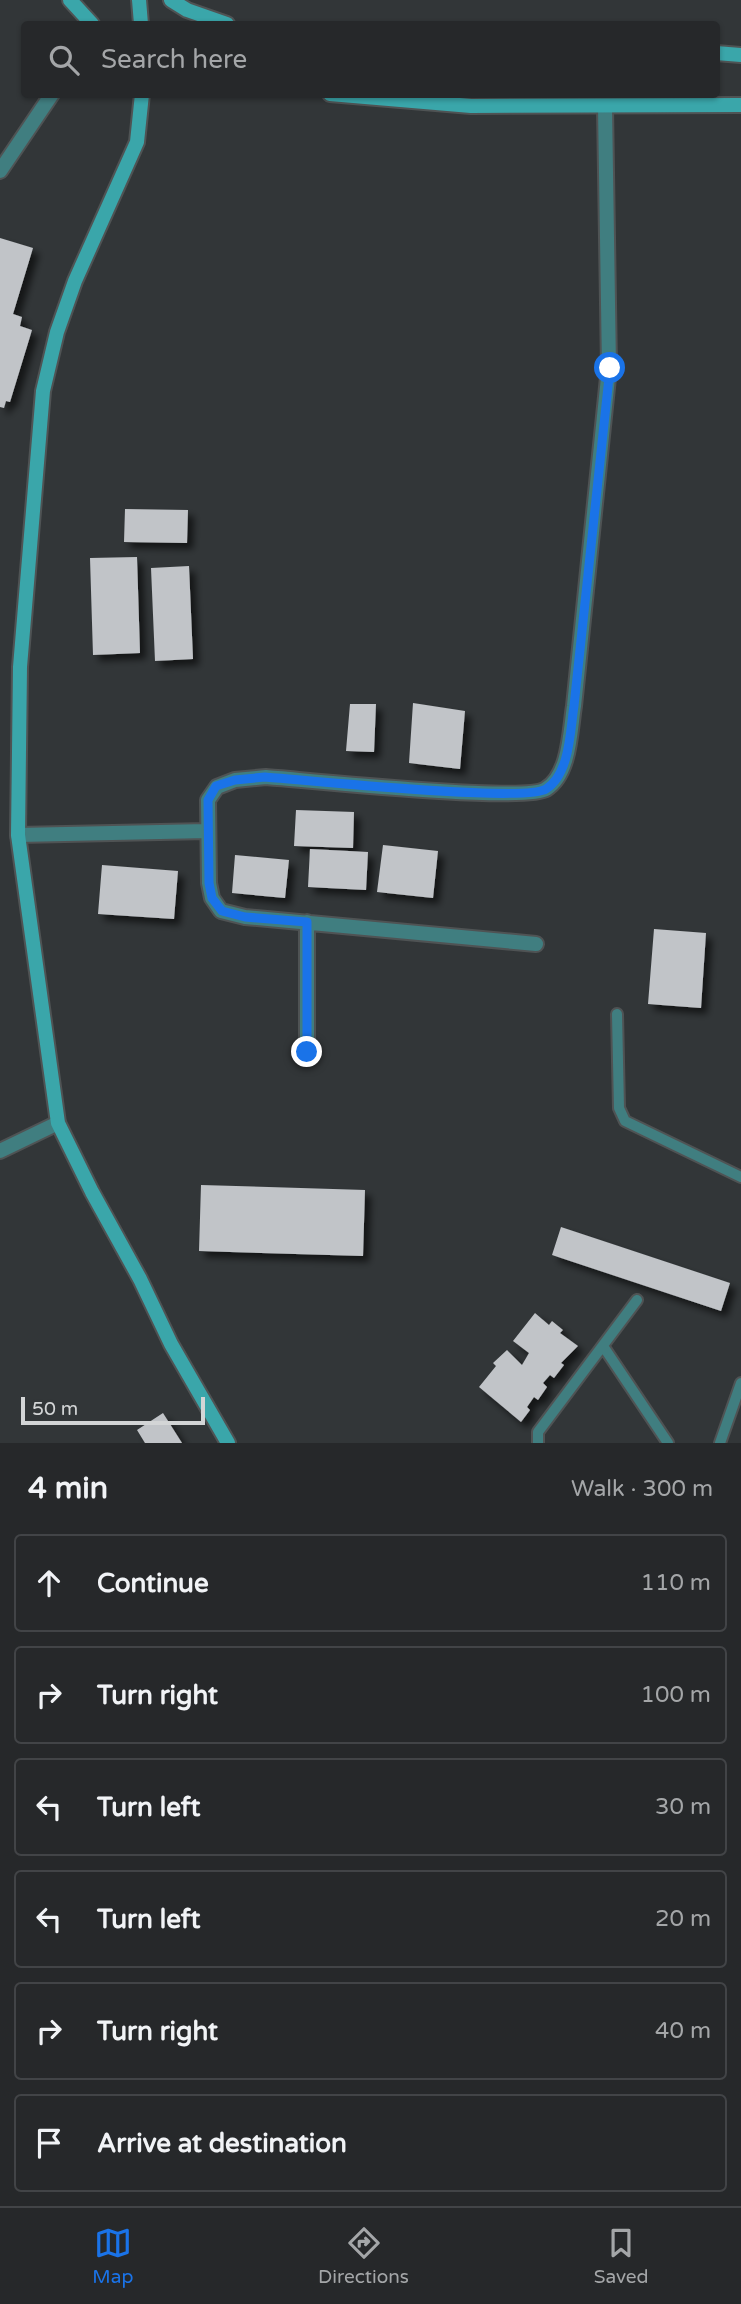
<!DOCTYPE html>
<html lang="en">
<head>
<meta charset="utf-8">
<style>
	body { margin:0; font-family:"Varela Round",sans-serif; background:#323436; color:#f1f3f6 }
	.scale { position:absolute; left:21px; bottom:18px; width:184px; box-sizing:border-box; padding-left:7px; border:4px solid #d3d5d6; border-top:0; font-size:19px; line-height:24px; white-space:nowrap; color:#d3d5d6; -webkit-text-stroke:5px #323638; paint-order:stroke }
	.stop { position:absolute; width:21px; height:21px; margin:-16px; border:5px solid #1a73e8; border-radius:50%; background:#fff }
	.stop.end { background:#1a73e8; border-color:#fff; box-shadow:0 2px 7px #0008 }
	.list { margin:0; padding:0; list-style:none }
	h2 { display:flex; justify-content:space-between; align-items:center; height:91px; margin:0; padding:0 28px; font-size:30px }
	h2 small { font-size:23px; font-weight:400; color:#a4a6a8 }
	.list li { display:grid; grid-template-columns:46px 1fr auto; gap:21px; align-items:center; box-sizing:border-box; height:98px; margin:0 14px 14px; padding:0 14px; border:2px solid #424447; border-radius:7px }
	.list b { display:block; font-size:26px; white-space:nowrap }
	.list em { font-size:23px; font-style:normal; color:#a4a6a8 }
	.icon { flex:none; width:38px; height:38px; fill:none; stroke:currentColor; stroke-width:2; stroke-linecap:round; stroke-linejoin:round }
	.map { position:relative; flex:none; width:741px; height:1443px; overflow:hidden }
	.search { position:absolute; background:#26282a; box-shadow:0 2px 5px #0004; left:21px; right:21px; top:21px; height:77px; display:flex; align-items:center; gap:18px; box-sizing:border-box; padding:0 24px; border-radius:7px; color:#a4a6a8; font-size:26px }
	.sheet { height:763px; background:#26282a }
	nav { display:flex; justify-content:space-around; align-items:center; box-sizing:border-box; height:98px; border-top:2px solid #424447; background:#26282a; font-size:19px; color:#a4a6a8 }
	nav a { display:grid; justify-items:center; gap:4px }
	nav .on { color:#1a73e8 }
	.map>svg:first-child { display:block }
</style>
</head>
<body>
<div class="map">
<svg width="741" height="1443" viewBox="0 0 741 1443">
	<defs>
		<filter id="shadow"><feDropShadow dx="6" dy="6" stdDeviation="3.5" flood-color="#0009"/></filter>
	</defs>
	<rect width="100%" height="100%" fill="#323638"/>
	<path fill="#c1c4c8" filter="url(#shadow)" d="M0 238 33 248 13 314 22 317 20 326 32 330 10 402 6 401 4 408 0 407Z
		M125 509 188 510 187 543 124 542Z
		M137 557 140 653 93 655 90 558Z
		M189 566 193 659 155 661 151 568Z
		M413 703 465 711 460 769 409 763Z
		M350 704H376L374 752 346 751Z
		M296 810 354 812 353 848 294 846Z
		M383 845 438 851 433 898 377 892Z
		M310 849 368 852 366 890 308 887Z
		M235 855 289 860 285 898 232 893Z
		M102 865 178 871 174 919 98 914Z
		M654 929 706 933 701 1008 648 1004Z
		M201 1185 365 1190 363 1256 199 1251Z
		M561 1227 730 1283 721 1311 552 1255Z
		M535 1313 549 1325 552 1321 563 1330 560 1333 578 1346 561 1363 564 1365 554 1378 550 1375 543 1383 547 1387 538 1400 534 1397 527 1407 530 1410 521 1422 479 1387 496 1366 493 1363 507 1350 522 1365 529 1353 513 1341Z
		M163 1413 182 1443H145L137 1430Z"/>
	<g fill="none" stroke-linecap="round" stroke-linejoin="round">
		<g stroke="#4f5354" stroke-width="14">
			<path id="lane" d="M617 1014 619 1108 625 1121 741 1177
				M603 1346 668 1443
				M538 1443V1432L637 1300
				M720 1443 741 1383"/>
		</g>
		<g stroke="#4f5354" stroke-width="18">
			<path id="street" d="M0 171 52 94
				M18 835 207 831
				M536 944 245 917 221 911 212 898 209 883 208 800 217 787 235 780 266 777C306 780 525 803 546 789 570 774 570 731 574 706L609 368 605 107
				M307 1052V922
				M0 1151 58 1123"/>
		</g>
		<g stroke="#4f5354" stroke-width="18">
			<path id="secondary" d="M70 0 92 24
				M139 0 141 24
				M171 0 187 10 227 24
				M716 53 741 55
				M142 94 137 142 75 281 57 332 43 391 20 667 18 835 58 1123 92 1192 140 1279 171 1344 228 1443
				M330 94 471 106 741 105"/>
		</g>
		<use href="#lane" stroke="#407e80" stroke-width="10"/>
		<use href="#street" stroke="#407e80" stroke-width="14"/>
		<use href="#secondary" stroke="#3aa6aa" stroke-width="14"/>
	</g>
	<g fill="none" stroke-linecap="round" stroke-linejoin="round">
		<path stroke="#1a73e8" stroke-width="9" d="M307 1052V922L245 917 222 911 212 898 209 883 208 800 216 786 235 780 265 777C305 780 525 803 546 789 570 774 570 731 574 706L610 368"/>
	</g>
</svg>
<div class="scale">50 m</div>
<div class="stop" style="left:610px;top:368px"></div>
<div class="stop end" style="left:307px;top:1052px"></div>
<div class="search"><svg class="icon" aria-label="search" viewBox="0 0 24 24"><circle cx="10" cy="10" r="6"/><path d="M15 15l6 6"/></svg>Search here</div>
</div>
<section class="sheet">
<h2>4 min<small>Walk · 300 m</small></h2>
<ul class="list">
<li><svg class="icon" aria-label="ahead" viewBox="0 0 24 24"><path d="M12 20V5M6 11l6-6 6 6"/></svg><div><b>Continue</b></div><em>110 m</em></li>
<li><svg class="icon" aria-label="right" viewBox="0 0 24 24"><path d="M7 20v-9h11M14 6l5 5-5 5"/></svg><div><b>Turn right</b></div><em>100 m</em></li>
<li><svg class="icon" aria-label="left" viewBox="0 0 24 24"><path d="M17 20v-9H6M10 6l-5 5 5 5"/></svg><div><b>Turn left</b></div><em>30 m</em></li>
<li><svg class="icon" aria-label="left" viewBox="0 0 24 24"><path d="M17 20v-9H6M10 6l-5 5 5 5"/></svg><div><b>Turn left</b></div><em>20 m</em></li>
<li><svg class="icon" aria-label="right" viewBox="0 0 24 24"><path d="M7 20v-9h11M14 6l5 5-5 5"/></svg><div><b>Turn right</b></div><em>40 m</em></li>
<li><svg class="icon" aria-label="arrive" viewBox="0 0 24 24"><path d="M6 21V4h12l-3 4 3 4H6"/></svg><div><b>Arrive at destination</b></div></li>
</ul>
</section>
<nav>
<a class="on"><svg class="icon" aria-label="map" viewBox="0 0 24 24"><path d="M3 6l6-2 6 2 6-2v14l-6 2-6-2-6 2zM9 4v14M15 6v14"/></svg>Map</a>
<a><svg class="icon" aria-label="directions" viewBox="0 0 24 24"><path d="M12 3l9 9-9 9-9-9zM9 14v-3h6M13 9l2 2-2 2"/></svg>Directions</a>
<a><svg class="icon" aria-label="saved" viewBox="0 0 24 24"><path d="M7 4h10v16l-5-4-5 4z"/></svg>Saved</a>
</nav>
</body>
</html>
